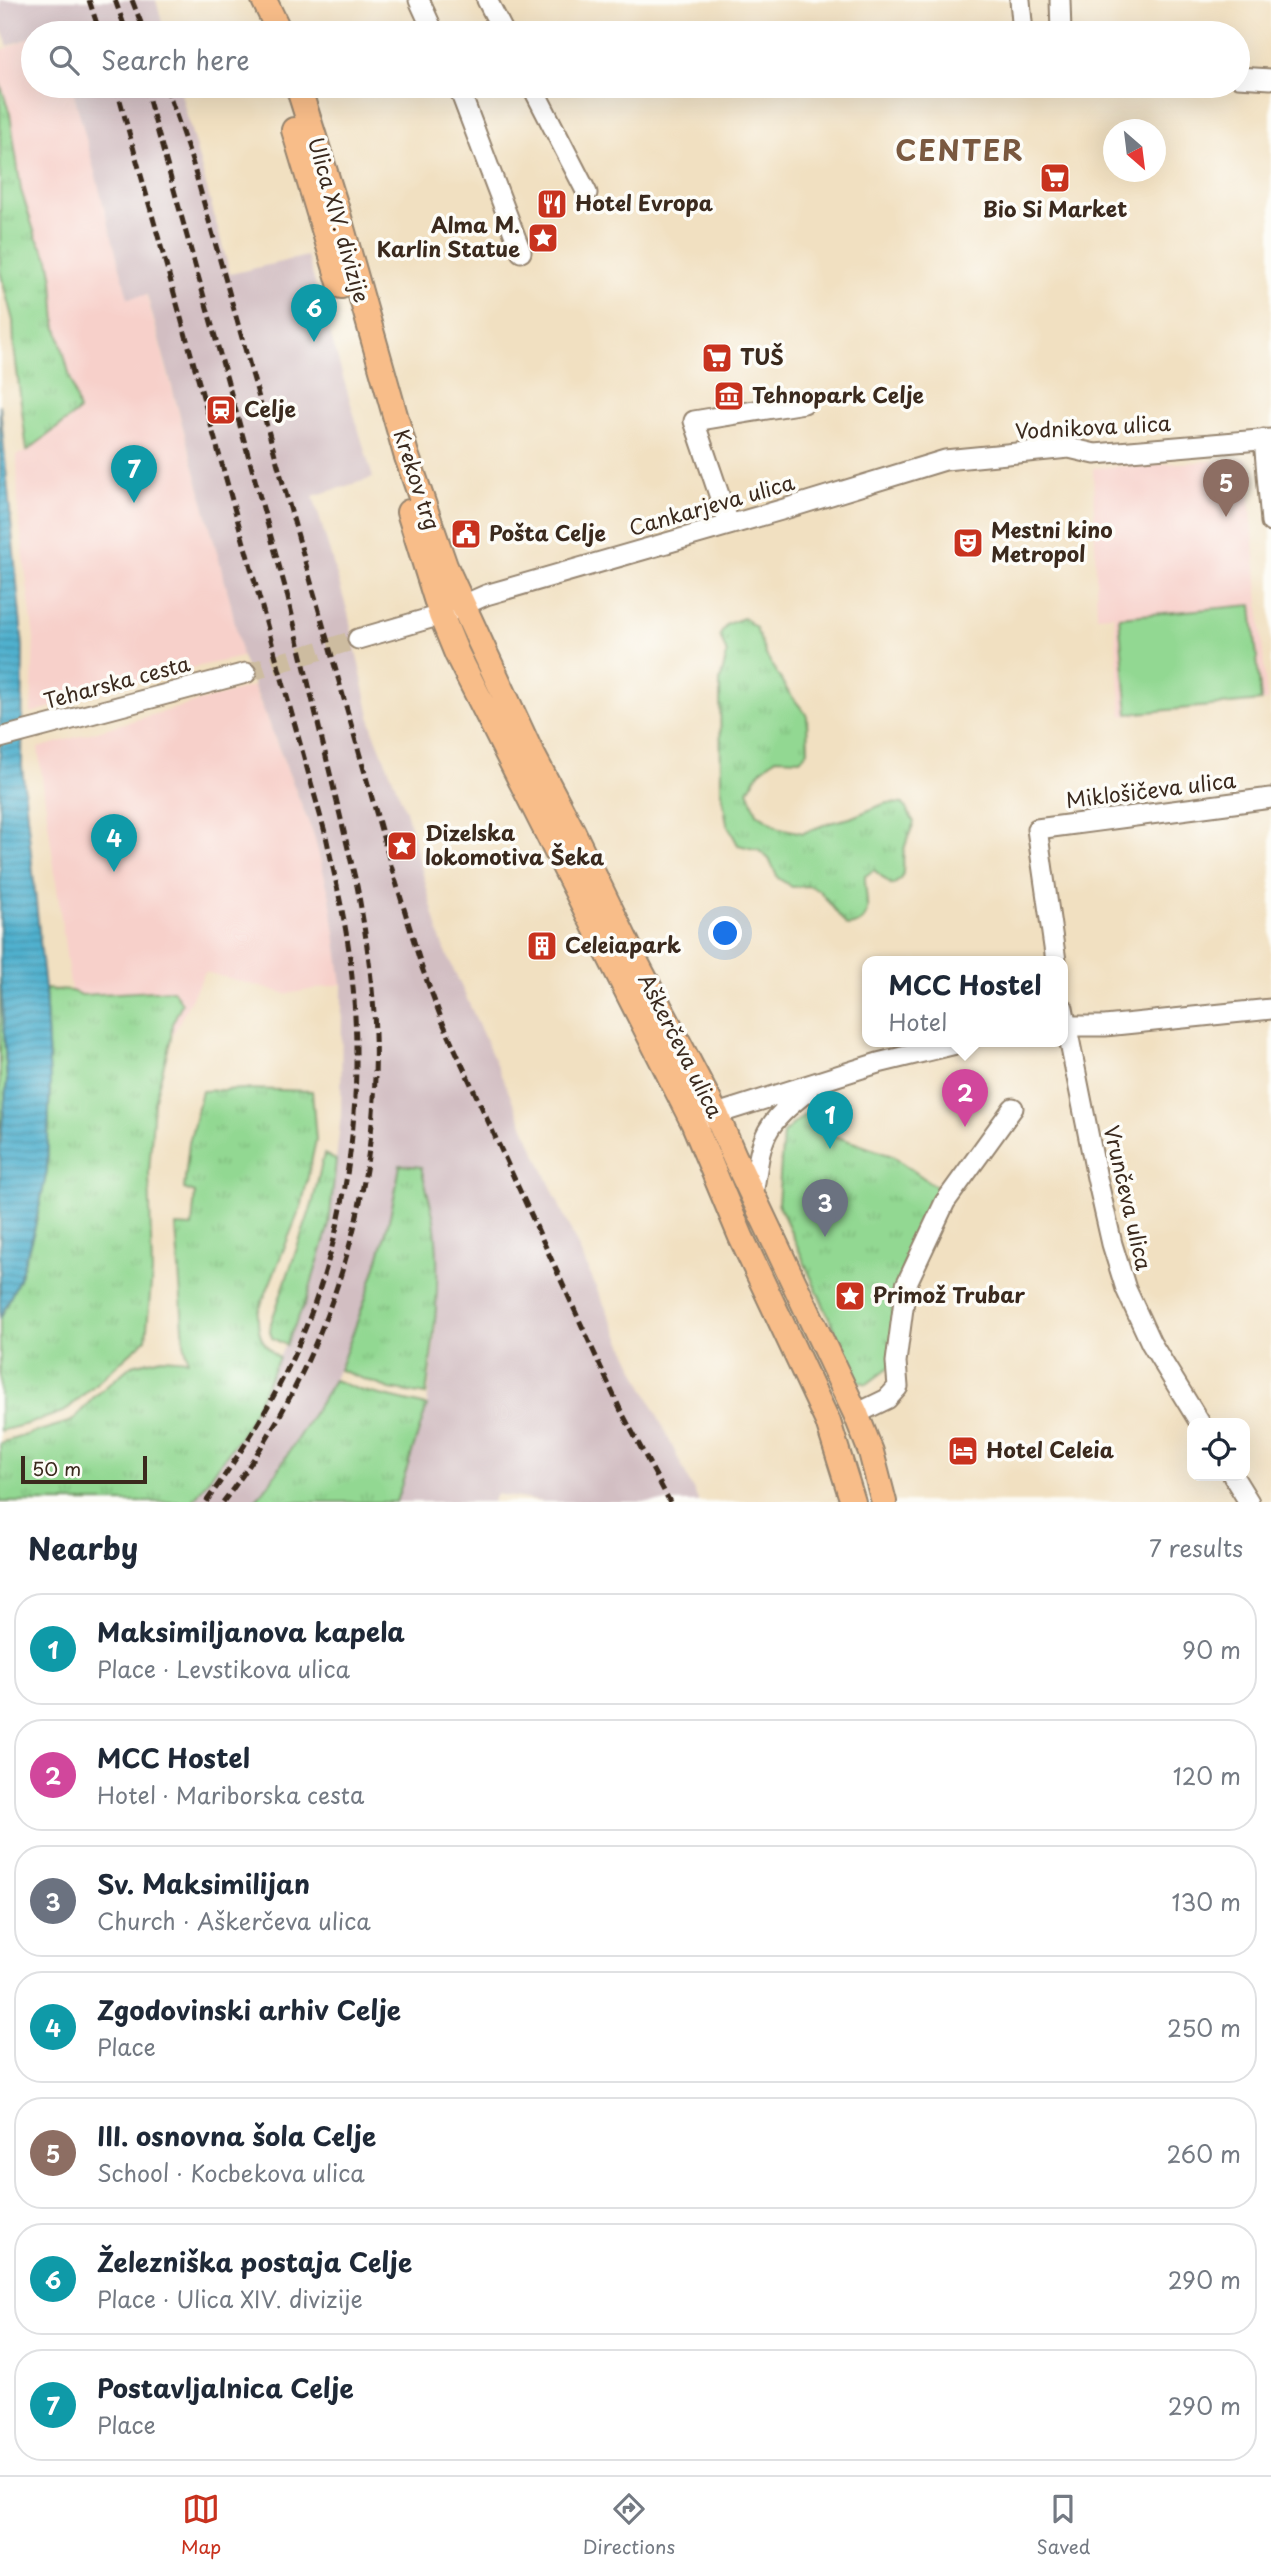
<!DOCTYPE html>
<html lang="en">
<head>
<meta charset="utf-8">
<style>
	body { margin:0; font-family:"Playpen Sans",sans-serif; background:#f2f2f3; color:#1f2937 }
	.controls { position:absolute; right:21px; bottom:21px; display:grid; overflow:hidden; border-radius:14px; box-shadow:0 7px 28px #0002 }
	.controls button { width:63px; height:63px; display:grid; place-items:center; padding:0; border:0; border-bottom:2px solid #e0e1e3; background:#fff; color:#1f2937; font:35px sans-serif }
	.compass { position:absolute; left:1103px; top:119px; width:63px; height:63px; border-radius:50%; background:#fff; box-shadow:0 7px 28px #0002; rotate:152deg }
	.scale { position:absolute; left:21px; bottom:18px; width:126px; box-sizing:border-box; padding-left:7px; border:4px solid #3b2a1e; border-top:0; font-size:19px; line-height:24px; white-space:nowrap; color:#3b2a1e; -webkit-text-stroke:5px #fdfcf7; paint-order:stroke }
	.you { position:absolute; left:726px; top:934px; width:24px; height:24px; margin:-18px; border:5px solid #fff; border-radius:50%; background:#1a73e8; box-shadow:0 0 0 10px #1a73e833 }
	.badge { display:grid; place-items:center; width:46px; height:46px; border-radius:50%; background:#c8321e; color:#fff; font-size:23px; font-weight:700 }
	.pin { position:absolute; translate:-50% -58px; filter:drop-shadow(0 2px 4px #0008) }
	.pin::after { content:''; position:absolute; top:37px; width:24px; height:21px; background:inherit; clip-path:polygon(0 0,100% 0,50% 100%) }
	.popup { position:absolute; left:862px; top:956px; width:206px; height:91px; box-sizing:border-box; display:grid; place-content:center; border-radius:14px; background:#fff; filter:drop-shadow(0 2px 5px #0005); font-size:23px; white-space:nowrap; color:#747a83 }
	.popup b { font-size:26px; color:#1f2937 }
	.popup::after { content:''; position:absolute; left:50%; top:100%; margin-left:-14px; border:14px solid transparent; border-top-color:#fff }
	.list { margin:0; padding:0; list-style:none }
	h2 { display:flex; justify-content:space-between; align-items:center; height:91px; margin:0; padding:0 28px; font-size:30px }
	h2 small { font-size:23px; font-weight:400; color:#747a83 }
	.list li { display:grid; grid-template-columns:46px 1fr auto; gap:21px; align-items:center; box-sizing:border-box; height:112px; margin:0 14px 14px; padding:0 14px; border:2px solid #e0e1e3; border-radius:28px }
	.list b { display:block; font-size:26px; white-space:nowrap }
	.list p { margin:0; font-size:23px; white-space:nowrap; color:#747a83 }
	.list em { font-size:23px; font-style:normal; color:#747a83 }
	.icon { flex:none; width:38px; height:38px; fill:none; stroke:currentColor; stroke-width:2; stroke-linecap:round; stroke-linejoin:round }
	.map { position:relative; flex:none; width:1271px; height:1502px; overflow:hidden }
	.search { position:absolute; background:#fff; box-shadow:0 7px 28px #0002; left:21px; right:21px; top:21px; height:77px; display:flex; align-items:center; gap:18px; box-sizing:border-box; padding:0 24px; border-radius:38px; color:#747a83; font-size:26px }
	.sheet { height:973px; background:#fff }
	nav { display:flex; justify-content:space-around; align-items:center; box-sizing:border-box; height:98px; border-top:2px solid #e0e1e3; background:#fff; font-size:19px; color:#747a83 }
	nav a { display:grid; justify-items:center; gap:4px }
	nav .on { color:#c8321e }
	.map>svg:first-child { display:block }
</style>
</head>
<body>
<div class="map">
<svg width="1271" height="1502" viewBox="0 0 1271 1502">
	<defs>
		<pattern id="grass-tufts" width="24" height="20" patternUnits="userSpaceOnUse" patternTransform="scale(1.75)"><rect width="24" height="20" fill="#92d892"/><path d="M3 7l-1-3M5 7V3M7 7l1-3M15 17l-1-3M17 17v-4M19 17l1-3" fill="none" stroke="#7fba7d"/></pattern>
		<pattern id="water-rules" width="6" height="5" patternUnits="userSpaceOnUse" patternTransform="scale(1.75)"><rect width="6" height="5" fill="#4fb0ce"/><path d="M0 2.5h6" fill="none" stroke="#438fa7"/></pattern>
	</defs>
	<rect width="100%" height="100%" fill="#fdfcf7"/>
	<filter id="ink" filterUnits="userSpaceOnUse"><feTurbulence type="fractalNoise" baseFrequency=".0143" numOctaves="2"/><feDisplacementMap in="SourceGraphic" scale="14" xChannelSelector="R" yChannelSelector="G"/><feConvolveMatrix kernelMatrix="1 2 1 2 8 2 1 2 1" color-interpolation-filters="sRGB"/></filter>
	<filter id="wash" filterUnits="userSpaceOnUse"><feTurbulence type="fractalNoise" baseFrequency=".00686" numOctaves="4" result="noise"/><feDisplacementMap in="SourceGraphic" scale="28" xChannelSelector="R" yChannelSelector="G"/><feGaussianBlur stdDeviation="1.57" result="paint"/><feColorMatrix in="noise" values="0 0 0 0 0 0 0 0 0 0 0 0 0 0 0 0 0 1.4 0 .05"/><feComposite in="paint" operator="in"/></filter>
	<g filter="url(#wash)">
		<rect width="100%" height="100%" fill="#f1e0c1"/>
		<path fill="#f7d0ca" d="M33 36V86H72L127 294 129 298 146 294 230 600 242 657 167 673 31 713 34 639 18 511 17 455 27 451 79 411 56 324 53 280 49 259 36 237 21 190 10 114 0 83V51Z
			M1247 459 1267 701 1122 716 1114 615 1097 616 1093 468Z
			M253 686 314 836 330 897 342 984 287 994 205 972 171 1038 172 1024 182 1004 173 990 82 995 71 991 38 748Z"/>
		<path fill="#d2bec2" d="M0 0H156L165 33H56L54 30 33 33V36L8 46 0 25Z
			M72 86H179L230 274 307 256 373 478 313 496 348 613 373 730 406 811 441 941 600 1296 699 1502H543L496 1494 492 1502H396L427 1406 436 1326V1268L434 1220 421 1167 400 1165 388 1231 371 1287 334 1380 269 1484 254 1502H192L245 1429 307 1298 329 1225 341 1114 342 984 330 897 314 836 242 657 230 600 147 295 128 298 127 294Z"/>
		<path fill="url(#grass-tufts)" stroke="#668158" stroke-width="2" d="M0 83 10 114 21 190 36 237 49 259 53 280 56 324 79 411 27 451 14 347 13 321 0 271Z
			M744 618 756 628 766 655 789 693 807 715 808 751 801 759 776 758 761 770 748 790 757 813 779 828 803 833 829 823 850 818 886 803 903 804 914 822C911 831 906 841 904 850 901 865 909 877 892 885L874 870 865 876C864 898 878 923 847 926L819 890 808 886 792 887 778 878 769 859 758 850 738 845 727 824 721 787 720 682 727 654 720 635 727 624Z
			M0 972 7 1081 0 1143Z
			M45 989 71 991 82 995 173 990 182 1003 172 1024 171 1038 154 1102 149 1172 152 1273 146 1339 65 1411 31 1423 0 1431V1319L19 1279 34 1231 47 1171 50 1082Z
			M245 1089 312 1091 316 1140 302 1204 258 1313C257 1335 262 1344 279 1358L245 1429 192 1502H0V1443L72 1421 94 1397 132 1365 162 1358 188 1360 184 1342 176 1226 192 1227 195 1193 184 1189 189 1143 202 1091Z
			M833 1102 832 1135 892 1156 938 1188 909 1248 892 1306 896 1362 867 1384 857 1381 778 1203 783 1133 804 1115Z
			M324 1154 336 1160 329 1225 307 1298 286 1345 272 1338 270 1331 271 1323 312 1205Z
			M400 1165 421 1167C425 1185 431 1203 434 1220 442 1278 434 1338 426 1395L390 1389 339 1370C365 1302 389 1237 400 1165Z
			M334 1380 359 1390 427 1406 396 1502H254L269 1484Z"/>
		<path fill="#92d892" stroke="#668158" stroke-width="2" d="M1252 605 1261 701 1128 714 1119 617Z"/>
		<path fill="url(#water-rules)" stroke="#456d76" stroke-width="2" d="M0 405 23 647 22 766 45 989 50 1082 47 1171 34 1231 19 1279 0 1319V1144L7 1081 0 972Z"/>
	</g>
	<g filter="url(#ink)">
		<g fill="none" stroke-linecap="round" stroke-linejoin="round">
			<path stroke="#cdbca0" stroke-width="19" stroke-dasharray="19 10" stroke-linecap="butt" d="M246 673 358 639"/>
			<g stroke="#968570" stroke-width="23">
				<path id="minor" d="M419 0 434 33
					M487 0 504 33
					M1020 0 1023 33
					M1060 0 1061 33
					M1238 77 1271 79
					M458 86 521 252
					M532 86 587 193
					M1264 439 1271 522
					M729 524 694 421 804 403
					M358 639 441 615 486 595 788 508 945 460 1069 448 1095 454 1271 439
					M0 738 246 673
					M1056 961 1037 829 1271 798
					M1063 1008 1097 1178 1112 1244 1126 1289 1151 1343 1200 1423
					M1063 1026H1105L1271 1009
					M704 1118 878 1063 968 1041
					M753 1195C762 1138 760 1127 808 1091
					M856 1414 887 1399 898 1387 896 1362 906 1285 945 1202 1013 1108
					M1233 1476 1249 1502"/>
			</g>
			<g stroke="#968570" stroke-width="28">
				<path id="major" d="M264 0 280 33
					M298 86 336 207 406 454 445 566 529 748 573 832 636 962 716 1114 734 1156 856 1414 871 1452 884 1502
					M294 130 341 286
					M409 512 441 615 457 654 693 1122 741 1237 828 1422 853 1502"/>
			</g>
			<use href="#minor" stroke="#fff" stroke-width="19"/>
			<use href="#major" stroke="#f8bd89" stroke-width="24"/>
			<path stroke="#3b2a1e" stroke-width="5" stroke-dasharray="10 5" stroke-linecap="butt" d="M89 0 100 33
				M115 0 127 33
				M132 0 145 33
				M116 86 326 836C336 883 348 930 352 977 366 1114 344 1257 282 1380 260 1423 234 1463 206 1502
				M145 86 287 594 357 886C365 928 371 970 374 1013 385 1186 328 1365 223 1502
				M166 86 192 161 392 869 422 968 443 1023 620 1409 670 1502"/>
		</g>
	</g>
	<defs>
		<g id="supermarket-square" transform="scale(1.575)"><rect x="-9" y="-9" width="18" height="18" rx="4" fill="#c8321e" stroke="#fdfcf7"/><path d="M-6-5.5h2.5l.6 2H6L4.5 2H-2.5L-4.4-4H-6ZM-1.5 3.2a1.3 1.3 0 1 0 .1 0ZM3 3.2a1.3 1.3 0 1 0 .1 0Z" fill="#fff"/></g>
		<g id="restaurant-square" transform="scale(1.575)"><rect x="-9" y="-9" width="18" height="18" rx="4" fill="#c8321e" stroke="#fdfcf7"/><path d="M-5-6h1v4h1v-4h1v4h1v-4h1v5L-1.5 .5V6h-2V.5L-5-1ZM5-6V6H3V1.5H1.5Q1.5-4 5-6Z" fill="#fff"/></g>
		<g id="sight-square" transform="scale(1.575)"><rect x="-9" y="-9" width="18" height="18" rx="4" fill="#c8321e" stroke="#fdfcf7"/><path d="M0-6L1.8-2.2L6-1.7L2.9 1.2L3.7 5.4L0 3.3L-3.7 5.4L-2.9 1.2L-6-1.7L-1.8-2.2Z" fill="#fff"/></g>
		<g id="museum-square" transform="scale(1.575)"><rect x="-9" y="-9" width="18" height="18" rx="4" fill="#c8321e" stroke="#fdfcf7"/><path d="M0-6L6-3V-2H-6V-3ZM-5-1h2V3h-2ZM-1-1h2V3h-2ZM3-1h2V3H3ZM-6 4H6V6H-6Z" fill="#fff"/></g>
		<g id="station-square" transform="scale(1.575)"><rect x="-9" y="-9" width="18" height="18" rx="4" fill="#c8321e" stroke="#fdfcf7"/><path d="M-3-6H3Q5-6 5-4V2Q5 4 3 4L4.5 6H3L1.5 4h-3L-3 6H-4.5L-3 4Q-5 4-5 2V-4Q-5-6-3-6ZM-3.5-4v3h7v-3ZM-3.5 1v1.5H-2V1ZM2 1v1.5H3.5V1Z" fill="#fff"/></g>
		<g id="civic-square" transform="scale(1.575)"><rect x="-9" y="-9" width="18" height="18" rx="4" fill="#c8321e" stroke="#fdfcf7"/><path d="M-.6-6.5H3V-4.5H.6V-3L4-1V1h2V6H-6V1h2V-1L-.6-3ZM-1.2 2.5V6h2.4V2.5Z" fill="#fff"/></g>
		<g id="theatre-square" transform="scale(1.575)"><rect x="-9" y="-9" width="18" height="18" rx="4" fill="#c8321e" stroke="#fdfcf7"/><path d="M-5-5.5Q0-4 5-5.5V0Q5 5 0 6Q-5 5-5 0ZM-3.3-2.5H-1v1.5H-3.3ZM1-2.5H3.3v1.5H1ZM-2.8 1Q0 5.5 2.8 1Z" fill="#fff"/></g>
		<g id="building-square" transform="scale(1.575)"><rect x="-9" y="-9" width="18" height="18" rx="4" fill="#c8321e" stroke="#fdfcf7"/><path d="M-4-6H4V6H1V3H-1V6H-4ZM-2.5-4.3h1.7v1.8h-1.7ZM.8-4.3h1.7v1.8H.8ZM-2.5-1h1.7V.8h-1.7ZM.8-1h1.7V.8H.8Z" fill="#fff"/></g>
		<g id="hotel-square" transform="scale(1.575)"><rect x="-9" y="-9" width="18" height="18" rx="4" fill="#c8321e" stroke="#fdfcf7"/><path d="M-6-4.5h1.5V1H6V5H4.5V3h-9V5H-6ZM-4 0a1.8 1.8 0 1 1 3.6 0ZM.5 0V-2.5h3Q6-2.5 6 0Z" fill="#fff"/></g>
	</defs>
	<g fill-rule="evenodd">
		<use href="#supermarket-square" x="1055" y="178"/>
		<use href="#restaurant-square" x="552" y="204"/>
		<use href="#sight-square" x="543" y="238"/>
		<use href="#supermarket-square" x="717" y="358"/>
		<use href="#museum-square" x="729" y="396"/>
		<use href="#station-square" x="221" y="410"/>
		<use href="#civic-square" x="466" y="534"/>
		<use href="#theatre-square" x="968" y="543"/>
		<use href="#sight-square" x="402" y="846"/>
		<use href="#building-square" x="542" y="946"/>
		<use href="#sight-square" x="850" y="1296"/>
		<use href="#hotel-square" x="963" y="1451"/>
	</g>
	<g text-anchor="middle" stroke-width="7" stroke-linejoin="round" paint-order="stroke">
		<g font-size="21" font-weight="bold" fill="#3b2a1e" stroke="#fdfcf7" text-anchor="start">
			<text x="575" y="211">Hotel Evropa</text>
			<text x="1055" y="217" text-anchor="middle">Bio Si Market</text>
			<text x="520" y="233" text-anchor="end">Alma M.<tspan x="520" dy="24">Karlin Statue</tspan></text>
			<text x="740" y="365">TUŠ</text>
			<text x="752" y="403">Tehnopark Celje</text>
			<text x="244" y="417">Celje</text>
			<text x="991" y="538">Mestni kino<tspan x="991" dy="24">Metropol</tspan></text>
			<text x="489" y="541">Pošta Celje</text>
			<text x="425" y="841">Dizelska<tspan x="425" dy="24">lokomotiva Šeka</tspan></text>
			<text x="565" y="953">Celeiapark</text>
			<text x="873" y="1303">Primož Trubar</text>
			<text x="986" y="1458">Hotel Celeia</text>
		</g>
		<g font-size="21" fill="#3b2a1e" stroke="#fdfcf7">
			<text transform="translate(338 220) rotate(74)" y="7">Ulica XIV. divizije</text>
			<text transform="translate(1093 428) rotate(-3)" y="7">Vodnikova ulica</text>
			<text transform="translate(416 480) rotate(72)" y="7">Krekov trg</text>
			<text transform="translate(712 506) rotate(-16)" y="7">Cankarjeva ulica</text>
			<text transform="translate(117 683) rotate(-15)" y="7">Teharska cesta</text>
			<text transform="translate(1151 791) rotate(-7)" y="7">Miklošičeva ulica</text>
			<text transform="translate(680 1046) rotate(63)" y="7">Aškerčeva ulica</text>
			<text transform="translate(1127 1198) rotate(77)" y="7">Vrunčeva ulica</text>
		</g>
		<g font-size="28" font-weight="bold" letter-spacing="2" fill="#7a5940" stroke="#fdfcf7">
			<text x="960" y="161">CENTER</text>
		</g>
	</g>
</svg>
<div class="controls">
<button><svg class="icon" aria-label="locate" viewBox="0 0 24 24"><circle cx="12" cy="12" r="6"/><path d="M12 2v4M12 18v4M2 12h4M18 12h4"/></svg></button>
</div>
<svg class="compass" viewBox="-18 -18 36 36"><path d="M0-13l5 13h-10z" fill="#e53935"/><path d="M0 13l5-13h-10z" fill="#747a83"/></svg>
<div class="scale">50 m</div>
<div class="you"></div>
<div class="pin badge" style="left:830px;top:1149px;background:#0f9aa8">1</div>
<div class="pin badge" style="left:965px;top:1127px;background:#d1479c">2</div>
<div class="popup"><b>MCC Hostel</b>Hotel</div>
<div class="pin badge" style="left:825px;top:1237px;background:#6b7280">3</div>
<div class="pin badge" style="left:114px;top:872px;background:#0f9aa8">4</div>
<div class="pin badge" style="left:1226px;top:517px;background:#8d6e63">5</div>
<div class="pin badge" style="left:314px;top:342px;background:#0f9aa8">6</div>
<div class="pin badge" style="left:134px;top:503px;background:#0f9aa8">7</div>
<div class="search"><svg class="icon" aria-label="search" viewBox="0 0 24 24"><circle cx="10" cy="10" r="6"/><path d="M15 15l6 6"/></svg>Search here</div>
</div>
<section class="sheet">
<h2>Nearby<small>7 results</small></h2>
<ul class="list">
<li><span class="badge" style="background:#0f9aa8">1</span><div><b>Maksimiljanova kapela</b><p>Place · Levstikova ulica</p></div><em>90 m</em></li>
<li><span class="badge" style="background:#d1479c">2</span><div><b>MCC Hostel</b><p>Hotel · Mariborska cesta</p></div><em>120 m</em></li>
<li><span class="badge" style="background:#6b7280">3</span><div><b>Sv. Maksimilijan</b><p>Church · Aškerčeva ulica</p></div><em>130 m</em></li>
<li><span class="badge" style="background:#0f9aa8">4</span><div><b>Zgodovinski arhiv Celje</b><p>Place</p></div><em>250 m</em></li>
<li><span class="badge" style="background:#8d6e63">5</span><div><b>III. osnovna šola Celje</b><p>School · Kocbekova ulica</p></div><em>260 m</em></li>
<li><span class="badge" style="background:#0f9aa8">6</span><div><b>Železniška postaja Celje</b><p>Place · Ulica XIV. divizije</p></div><em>290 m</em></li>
<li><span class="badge" style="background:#0f9aa8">7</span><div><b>Postavljalnica Celje</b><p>Place</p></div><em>290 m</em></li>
</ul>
</section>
<nav>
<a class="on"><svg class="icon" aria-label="map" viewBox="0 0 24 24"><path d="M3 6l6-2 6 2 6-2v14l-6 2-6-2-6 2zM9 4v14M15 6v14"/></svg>Map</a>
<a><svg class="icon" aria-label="directions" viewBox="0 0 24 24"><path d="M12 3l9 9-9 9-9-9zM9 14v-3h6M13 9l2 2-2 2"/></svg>Directions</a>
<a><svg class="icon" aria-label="saved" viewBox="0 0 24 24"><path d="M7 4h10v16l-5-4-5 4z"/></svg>Saved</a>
</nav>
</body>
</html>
